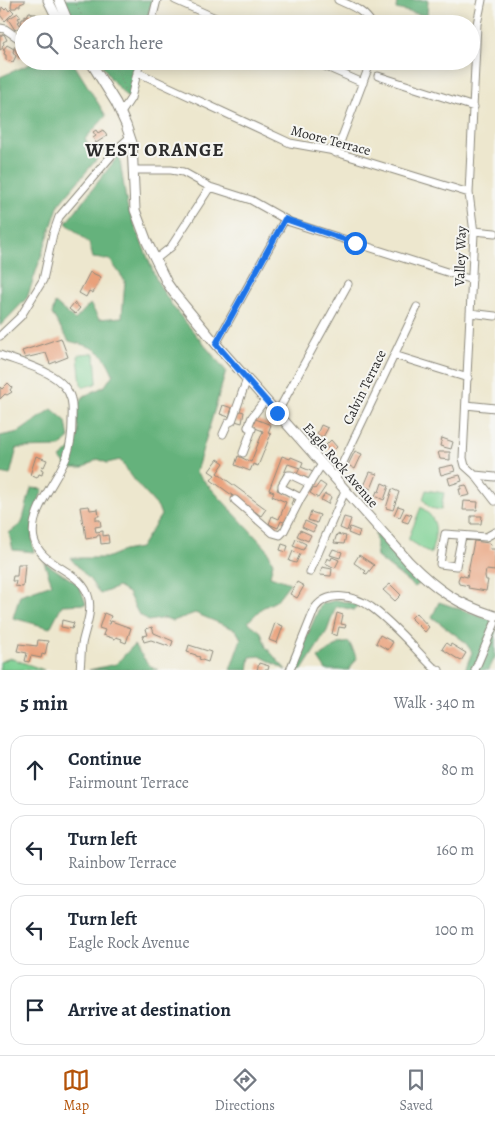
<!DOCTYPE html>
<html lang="en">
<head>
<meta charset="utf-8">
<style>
	body { margin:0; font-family:Alegreya,serif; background:#f2f2f3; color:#1f2937 }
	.stop { position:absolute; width:15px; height:15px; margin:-11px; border:4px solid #1a73e8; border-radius:50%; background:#fff }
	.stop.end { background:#1a73e8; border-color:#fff; box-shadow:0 1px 5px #0008 }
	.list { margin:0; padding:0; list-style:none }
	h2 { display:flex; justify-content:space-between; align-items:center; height:65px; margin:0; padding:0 20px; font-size:21px }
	h2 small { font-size:16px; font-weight:400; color:#747a83 }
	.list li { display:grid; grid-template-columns:32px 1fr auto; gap:15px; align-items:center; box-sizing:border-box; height:70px; margin:0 10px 10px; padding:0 10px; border:1px solid #e0e1e3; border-radius:15px }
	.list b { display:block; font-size:19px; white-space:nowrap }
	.list p { margin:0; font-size:16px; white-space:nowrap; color:#747a83 }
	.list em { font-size:16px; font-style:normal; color:#747a83 }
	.icon { flex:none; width:28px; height:28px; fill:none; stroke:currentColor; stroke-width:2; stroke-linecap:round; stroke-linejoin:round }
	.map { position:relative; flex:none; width:495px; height:670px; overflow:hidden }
	.search { position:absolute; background:#fff; box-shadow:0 2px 12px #0003; left:15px; right:15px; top:15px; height:55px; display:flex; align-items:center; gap:12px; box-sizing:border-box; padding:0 18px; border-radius:28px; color:#747a83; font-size:19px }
	.sheet { height:385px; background:#fff }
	nav { display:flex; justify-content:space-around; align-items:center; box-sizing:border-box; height:70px; border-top:1px solid #e0e1e3; background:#fff; font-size:14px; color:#747a83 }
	nav a { display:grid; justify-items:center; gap:2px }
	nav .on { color:#b45309 }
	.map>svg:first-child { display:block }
</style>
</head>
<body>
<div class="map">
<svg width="495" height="670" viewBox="0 0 495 670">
	<rect width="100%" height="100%" fill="#f6f6f2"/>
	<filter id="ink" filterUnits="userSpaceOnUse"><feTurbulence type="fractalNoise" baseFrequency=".02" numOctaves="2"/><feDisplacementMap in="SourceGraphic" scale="10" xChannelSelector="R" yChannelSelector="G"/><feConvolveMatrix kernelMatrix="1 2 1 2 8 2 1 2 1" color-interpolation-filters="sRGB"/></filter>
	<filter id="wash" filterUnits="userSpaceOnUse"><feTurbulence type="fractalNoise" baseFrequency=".0096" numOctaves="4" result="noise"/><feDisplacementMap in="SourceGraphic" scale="20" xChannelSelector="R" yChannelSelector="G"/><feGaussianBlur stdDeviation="1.12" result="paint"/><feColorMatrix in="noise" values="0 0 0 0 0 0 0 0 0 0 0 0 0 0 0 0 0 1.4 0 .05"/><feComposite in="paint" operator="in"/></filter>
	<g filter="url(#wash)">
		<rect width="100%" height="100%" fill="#ede7ce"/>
		<path fill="#7cd092" stroke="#547e5e" d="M92 353 95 355 97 382 95 384 84 387 81 384 78 356 81 354Z
			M426 490 444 493 441 510 430 508 423 499Z
			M421 507C441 522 436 532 431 554L409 540V537Z
			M10 658 44 670H0V662Z"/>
		<path fill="#65b27c" stroke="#486e54" d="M63 0H152L146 24H76Z
			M397 0H428L427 16 396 9Z
			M37 61H72L106 116 85 139 91 151 107 147 59 204 27 298 0 326V77Z
			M100 61H138L129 99 111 79Z
			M119 155 127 206 157 281 173 307 226 371 196 472 267 549 273 563 270 576 290 583 276 601 262 608 248 622 261 632 266 647 286 670 260 656 250 657 248 670H230L241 639 236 630 195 613 173 621 165 618 148 621 138 613 128 593 118 587 100 594 90 580 70 558H106L123 551 140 548 161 515 158 507 138 485 120 460 107 463 98 459 83 468H68L60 458C84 440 78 434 76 406L84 396 105 386 113 374C102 348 95 348 69 341L52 314 55 303 75 320 90 304 99 319 122 317 125 281 110 260 93 258 89 243 66 223Z
			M52 409 66 421 69 439 59 447 17 448 10 475 0 473V436L19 432Z
			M31 488 43 489C35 511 29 529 34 552L13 550 9 533 22 523Z
			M375 533 423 581 415 587 377 557Z
			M44 562 79 585 86 604 62 605 50 628 13 618 20 595 52 584Z
			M337 600 359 605 354 610 336 606 327 631 302 670H292L321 604Z
			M439 602 495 621V657L489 670H465L472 652 465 642 432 617Z
			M349 642 357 658 349 670H326L318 658 339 644Z
			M134 645 149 665 158 670H89L116 664Z"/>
		<g id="blocks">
			<path fill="#e9a07a" d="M12 0H25V2L20 4V6H17L16 8H11Z
				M2 7 5 10 7 8 9 11 11 9 14 12 5 21 0 15Z
				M29 12H31L32 14H36V19L33 20 31 24 21 25 22 19H25V15L27 16Z
				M18 13 21 17 18 18 20 21 18 22 21 26 15 30 8 19Z
				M4 34 7 40 3 42 4 44 2 46 3 48 0 50V36Z
				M24 44V56L19 58 14 47Z
				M7 45 14 49 13 52 16 56 13 62 6 60V55L4 54 5 51 3 50Z
				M96 130 98 133 103 130 107 136 96 143 93 138 96 136 93 132Z
				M90 272 101 277 93 293 89 291 86 297 79 293Z
				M74 303 80 308 75 314 69 309Z
				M61 338 68 357 50 364 46 353 25 358 22 351Z
				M8 383 12 387 10 390 12 392 7 395 5 394 0 399V387L2 389Z
				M223 405 232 408 229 417 220 414Z
				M237 410 244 412 242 423 235 421Z
				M253 418 271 425 268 433 271 434 258 466 253 464 250 471 235 465 238 456 251 462 263 431 250 426Z
				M321 425 328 428 323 437 317 434Z
				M442 438 453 442 451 449 440 446Z
				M331 440 337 447 332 452 325 446Z
				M355 451 362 454 355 469 348 465Z
				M438 452H450V460L440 459Z
				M36 456 47 460 44 467 42 466 41 469 43 470 42 475 39 474 37 478 30 475Z
				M282 456 290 459 291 457 303 462 301 467 313 472 310 479 297 474 300 468 288 464 277 490 294 497 291 504 293 505 286 523 281 521 278 528 269 524 272 516 279 519 286 502 272 496 274 492 269 490Z
				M218 459 224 463 217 473 266 509 261 516 211 480 215 475 209 471Z
				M453 465 455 471 441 475 439 468Z
				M370 472 377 474 371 489 364 486Z
				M460 475 462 481 450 485 448 478Z
				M320 482 326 486 318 498 310 493 313 488 315 489Z
				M382 483 389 486 384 500 375 496 377 491 379 492Z
				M466 485 470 495 461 497 459 489H461V486Z
				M392 489 399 492 393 510 386 508Z
				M325 494 331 497 328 504 321 500Z
				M464 501 478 502 477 510H463Z
				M89 506 90 510 98 509 99 516H96V520H100L101 526 95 527 96 532 103 531V536L108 535 109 543 101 544 100 535H97V537L86 539 84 524H83L80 507Z
				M398 506 404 508 400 517 394 515Z
				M311 512 320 515 317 523 308 520Z
				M406 513 412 515 408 523 402 521Z
				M471 516H482L481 524H471Z
				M344 517 351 519 347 531 340 528Z
				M305 521 316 526 313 532 302 527Z
				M350 527 360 531 358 537 348 533Z
				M300 530 311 535 308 541 297 536Z
				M337 534 346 536 344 544 334 543Z
				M296 539 306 544 303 550 293 546Z
				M474 541 489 543 491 545 490 549H495V571L486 570 485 576 486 580H488L486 591 468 588 469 586 459 584 458 580 460 575 467 577Z
				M282 544 288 546 286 552 280 550Z
				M333 549 342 552 340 558 330 555Z
				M293 551 300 554 296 563 289 561Z
				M359 555 374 565 367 574 364 573 366 571 354 563Z
				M332 557 339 560 335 568 325 563 327 558 331 560Z
				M18 564H25L23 587 15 586 16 581H12L13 576H17Z
				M322 567 332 569 331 576 320 575Z
				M297 582 304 586 297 598 290 594Z
				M390 584 401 595 395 601 383 590Z
				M104 613 111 616 108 624H110L111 621 131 628 126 643 121 641 122 639 116 637 115 639 103 635 105 630 99 628Z
				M337 613 343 615 341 624 346 625 345 628 339 627 337 636 332 634Z
				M416 613 429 627 425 632 411 618Z
				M62 620 74 623 72 629 61 627Z
				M275 623 283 626 277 643 269 640Z
				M152 627 154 633 173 641 171 647 151 640 144 642 142 636 148 635 146 629Z
				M380 635 393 642 388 650 376 643Z
				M38 640 48 641 45 655 42 654 41 658 31 656 29 662 25 661 27 653 17 651 19 644 37 646Z
				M446 643 450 646 451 644 466 653 461 661 442 649Z
				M189 645 211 652 208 662 199 659 200 657 196 656V655L187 652Z
				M259 663 269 666 268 670H257Z"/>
		</g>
	</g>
	<g filter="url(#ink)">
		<use href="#blocks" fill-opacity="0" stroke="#8c897c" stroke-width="1"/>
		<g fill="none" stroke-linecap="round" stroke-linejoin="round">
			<g stroke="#8c897c" stroke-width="9">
				<path id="minor" d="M175 0 229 24
					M338 0C351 6 364 10 372 24
					M482 0 477 24 469 193 474 233 463 458 465 466 475 475 495 501
					M151 24 157 0
					M0 28 5 29 18 38
					M313 61 363 83
					M137 72 290 143 329 150 469 193
					M378 76 474 107
					M121 113 131 98 140 61
					M336 153 371 61
					M133 170H171L183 172 210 187 251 200 290 222 472 280
					M474 231 495 233
					M156 259 171 247 210 187
					M470 313 495 316
					M0 336 21 316 43 280 53 234 59 217 118 148 130 137
					M216 344 285 219
					M0 355C23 364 64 372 71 399 73 406 72 415 72 422 72 434 71 444 67 456 58 480 28 512 34 539 41 568 83 569 89 599 92 614 85 629 82 644 81 652 81 661 80 670
					M394 355 468 378
					M466 405 495 408
					M277 413 348 284
					M223 434 228 423 232 421 247 379
					M243 453 252 429 248 427 252 417 265 400
					M475 475 495 477
					M335 479 417 307
					M301 498 282 488V485L288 475H291L310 484
					M235 500 273 533 280 535 284 531 301 498 322 464
					M462 536 456 566 440 564 445 534 486 537 495 532
					M310 572 345 491
					M290 670 315 608C328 590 355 596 371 607 393 623 414 648 433 667L439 670
					M475 670 495 623"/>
			</g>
			<g stroke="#8c897c" stroke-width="11">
				<path id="major" d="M48 0 60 24
					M59 0 69 24
					M90 61 116 103 126 125 132 143 135 210 147 242 167 283 174 293 216 344 409 562C437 590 457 604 495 616"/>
			</g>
			<path stroke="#8c897c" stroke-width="1" stroke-dasharray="1 4" stroke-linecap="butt" d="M74 0 86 24
				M112 61 119 72 126 92"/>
			<use href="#minor" stroke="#fff" stroke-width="7"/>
			<use href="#major" stroke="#fff" stroke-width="9"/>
		</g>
	</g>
	<g fill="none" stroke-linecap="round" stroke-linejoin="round" filter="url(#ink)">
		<path stroke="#1a73e8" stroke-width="6" d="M277 413 216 344 285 219 355 243"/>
	</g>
	<g text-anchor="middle" stroke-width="4" stroke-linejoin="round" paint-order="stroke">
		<g font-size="14" fill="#2b2b2b" stroke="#f6f6f2">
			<text transform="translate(331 140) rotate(15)" y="5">Moore Terrace</text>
			<text transform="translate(460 256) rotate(-88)" y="5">Valley Way</text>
			<text transform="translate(364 387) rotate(-64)" y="5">Calvin Terrace</text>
			<text transform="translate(341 465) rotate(49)" y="5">Eagle Rock Avenue</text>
		</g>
		<g font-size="19" font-weight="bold" letter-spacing="1" fill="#2b2b2b" stroke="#f6f6f2">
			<text x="155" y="156">WEST ORANGE</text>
		</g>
	</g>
</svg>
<div class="stop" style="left:355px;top:243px"></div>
<div class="stop end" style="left:277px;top:413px"></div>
<div class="search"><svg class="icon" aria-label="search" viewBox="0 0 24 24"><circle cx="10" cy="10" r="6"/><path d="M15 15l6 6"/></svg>Search here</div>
</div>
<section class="sheet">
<h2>5 min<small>Walk · 340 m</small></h2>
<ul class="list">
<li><svg class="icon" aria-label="ahead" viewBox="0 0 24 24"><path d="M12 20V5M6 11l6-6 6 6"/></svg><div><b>Continue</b><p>Fairmount Terrace</p></div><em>80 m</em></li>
<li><svg class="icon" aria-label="left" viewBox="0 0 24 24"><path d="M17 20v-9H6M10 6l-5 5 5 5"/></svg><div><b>Turn left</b><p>Rainbow Terrace</p></div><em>160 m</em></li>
<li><svg class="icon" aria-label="left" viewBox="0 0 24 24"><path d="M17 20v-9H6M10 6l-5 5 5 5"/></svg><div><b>Turn left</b><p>Eagle Rock Avenue</p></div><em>100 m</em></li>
<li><svg class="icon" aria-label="arrive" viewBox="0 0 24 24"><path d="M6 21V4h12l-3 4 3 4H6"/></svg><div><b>Arrive at destination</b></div></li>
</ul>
</section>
<nav>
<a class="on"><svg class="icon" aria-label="map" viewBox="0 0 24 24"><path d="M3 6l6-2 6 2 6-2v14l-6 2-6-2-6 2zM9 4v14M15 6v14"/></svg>Map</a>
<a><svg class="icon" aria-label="directions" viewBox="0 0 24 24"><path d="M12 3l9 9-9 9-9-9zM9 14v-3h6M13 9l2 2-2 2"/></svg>Directions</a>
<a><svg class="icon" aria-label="saved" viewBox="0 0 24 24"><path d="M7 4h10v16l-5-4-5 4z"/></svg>Saved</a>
</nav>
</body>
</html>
